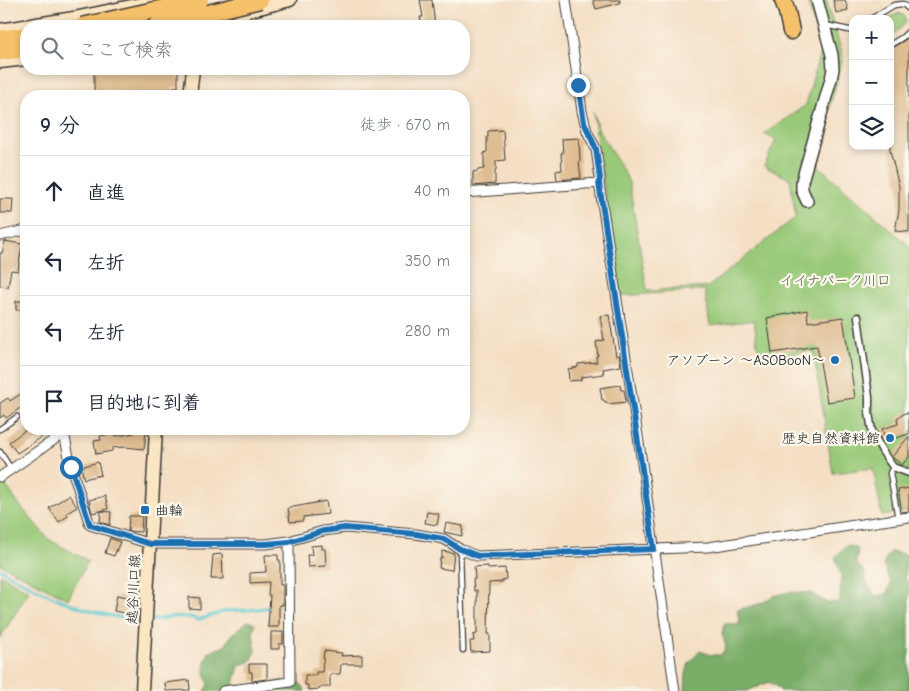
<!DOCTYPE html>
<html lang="ja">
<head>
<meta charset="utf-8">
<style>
	body { margin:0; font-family:"Comic Neue","Klee One",sans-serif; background:#f2f2f3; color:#1f2937 }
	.controls { position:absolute; right:15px; top:15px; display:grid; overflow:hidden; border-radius:10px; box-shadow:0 2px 8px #0003 }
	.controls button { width:45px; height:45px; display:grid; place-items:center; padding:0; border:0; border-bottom:1px solid #e0e1e3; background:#fff; color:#1f2937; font:25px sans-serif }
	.stop { position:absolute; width:15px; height:15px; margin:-11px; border:4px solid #1f6fb2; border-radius:50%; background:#fff }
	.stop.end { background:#1f6fb2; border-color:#fff; box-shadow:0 1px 5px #0008 }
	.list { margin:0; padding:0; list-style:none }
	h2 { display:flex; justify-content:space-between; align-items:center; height:65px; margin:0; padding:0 20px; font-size:21px }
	h2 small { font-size:16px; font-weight:400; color:#747a83 }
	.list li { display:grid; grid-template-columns:32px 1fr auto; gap:15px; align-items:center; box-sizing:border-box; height:70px; padding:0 20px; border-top:1px solid #e0e1e3 }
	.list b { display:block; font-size:19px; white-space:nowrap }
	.list em { font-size:16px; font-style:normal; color:#747a83 }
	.icon { flex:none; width:28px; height:28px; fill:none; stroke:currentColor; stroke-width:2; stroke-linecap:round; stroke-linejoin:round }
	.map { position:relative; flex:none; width:909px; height:691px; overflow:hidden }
	.search { position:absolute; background:#fff; box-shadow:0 2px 8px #0003; left:20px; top:20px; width:450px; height:55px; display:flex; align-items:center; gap:12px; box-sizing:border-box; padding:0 18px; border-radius:20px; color:#747a83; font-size:19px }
	.panel { position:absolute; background:#fff; box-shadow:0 2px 8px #0003; left:20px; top:90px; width:450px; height:345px; border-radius:20px }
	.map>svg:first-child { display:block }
</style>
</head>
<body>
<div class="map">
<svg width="909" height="691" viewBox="0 0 909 691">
	<rect width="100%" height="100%" fill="#fbf7ec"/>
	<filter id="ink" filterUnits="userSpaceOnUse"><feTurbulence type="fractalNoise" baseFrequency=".02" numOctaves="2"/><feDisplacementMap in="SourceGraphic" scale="10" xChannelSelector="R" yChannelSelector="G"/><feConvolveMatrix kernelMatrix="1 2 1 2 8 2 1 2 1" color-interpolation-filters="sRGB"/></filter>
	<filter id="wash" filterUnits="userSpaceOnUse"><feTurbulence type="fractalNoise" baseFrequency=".0096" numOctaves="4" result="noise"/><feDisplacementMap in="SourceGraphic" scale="20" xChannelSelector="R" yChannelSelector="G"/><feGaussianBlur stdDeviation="1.12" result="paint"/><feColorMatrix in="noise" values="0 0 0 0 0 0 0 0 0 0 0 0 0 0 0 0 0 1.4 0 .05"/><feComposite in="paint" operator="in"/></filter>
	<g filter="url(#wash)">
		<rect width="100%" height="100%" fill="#f4dfc4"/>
		<path fill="#99c978" stroke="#5a724a" d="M807 0H826L843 56 839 75 814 162 909 246V511L882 516 873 468 833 473 813 350 759 358 754 320 710 326 705 290 620 296 593 112 599 131 625 174 629 183 647 291 708 287 796 217 790 179 764 166 776 140 764 134 806 105 821 48Z
			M899 13C905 15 906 17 906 23L890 38V19H886Z
			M3 481 17 502 48 539 88 561 68 599 0 564V484Z
			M0 574 29 591 0 638Z"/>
		<path fill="#7aad68" stroke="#4b6442" d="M847 545 858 549 856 563 864 571 866 581 875 596 887 594 891 583 883 564 891 551 907 555 905 580 909 582V691H780V689L769 682 747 691H685L686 674 689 663 700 651 711 655H721L726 647 722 633 724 624H740L737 610 762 603 773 596 789 592 811 593 827 603 840 602 841 575 835 557Z
			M248 621 255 624 253 634 256 651 251 661 239 666 234 684 247 689 284 680 286 687 299 683 303 686 305 691H205L209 685C204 670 202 667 209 652L225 646 232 634Z"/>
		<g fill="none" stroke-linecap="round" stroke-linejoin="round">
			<path stroke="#5dcad1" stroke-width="3" d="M0 569C43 595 91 617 142 620
				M148 620H155L171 617H190L198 620 226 611 248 610 274 607H285"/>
		</g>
		<g id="blocks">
			<path fill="#dfbd92" d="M420 0H432L435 26H422L420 17H423Z
				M593 0H620V3L596 9Z
				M833 0H845L848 10 836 13Z
				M909 37V232L895 231 899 210V187L890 150V49L905 40Z
				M94 69H178V87H173V95H168V96H94Z
				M503 130 505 160 496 161V170H495V184L473 186V172L478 171V170L484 169V153L487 152V137H488V131Z
				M579 138 580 162H579L581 178 557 180 556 171 562 170 561 153H563L562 139Z
				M0 199H13L12 213H0Z
				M5 241 22 244 18 271 11 270 8 287 0 286V253H2Z
				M16 301H26V310H16Z
				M807 310 808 322 843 317 855 398 827 402 817 346 772 353 767 318Z
				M609 315 616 356 619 355 621 366 603 369 604 374 581 377V380L569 381 568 369 578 367V364L597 362 596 356H598L596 342 604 340 600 316Z
				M620 385 621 390H624L626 402 608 404 607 402H605L604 400H602L600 388Z
				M22 393 26 400V404L6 418 4 415 0 418V403L8 398 10 401Z
				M907 412 909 417V434L886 441 882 429 898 424 897 418Z
				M27 429H54L17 453 9 442Z
				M135 431 146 432 144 449 125 447 112 448V451L96 454 94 441 101 440 100 436 115 433V436L135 433Z
				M909 436V457L902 465 892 457Z
				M98 462 101 475 84 479 81 467Z
				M909 488V511L902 512 898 490Z
				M69 495 77 507 67 513 68 516 59 522 49 508Z
				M105 496 108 509 92 513 89 500Z
				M326 501 328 514 303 517V521L290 522 288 508Z
				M101 511 111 512 110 525 100 522Z
				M427 512 439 514 437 525 425 523Z
				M129 516H142L141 532 128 531Z
				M446 523 463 526 462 536 444 532Z
				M110 538 120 542 114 556 105 553Z
				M322 545V549H325L326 566 308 567 307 555H312L311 546Z
				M442 551 454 553 452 570 439 568 440 558H442Z
				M222 554 223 579H211L213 555Z
				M265 555H278V560H280V585H283V605H279V627H268L270 595H268L269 582 250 583V573L266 572Z
				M488 566V569L505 568 506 579 502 580V582L489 583 488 634H490V651L471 652 470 641H474L473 635 477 634V590L474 591 473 579H475L474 567Z
				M117 595 138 599 134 615 114 611Z
				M189 597 200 598V609L189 608Z
				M271 632H283V644H279V649H271Z
				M324 651 342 653 341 656 362 655V664H341L340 674H330V687H320V689L308 690V685H305V675H316V672H322Z
				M249 664H267V679L252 681V672H249Z
				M189 680 190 690 166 691 165 683Z"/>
		</g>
	</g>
	<g filter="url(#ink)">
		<use href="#blocks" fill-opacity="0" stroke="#3c3935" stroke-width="1"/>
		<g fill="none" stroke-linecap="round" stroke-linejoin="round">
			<g stroke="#3c3935" stroke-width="7">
				<path id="service" d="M871 19 894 5 903 4 909 9
					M825 25 849 30 853 32
					M890 45 903 37 909 31
					M0 429 17 417
					M0 452 11 469
					M893 467 890 473 898 518
					M460 550 463 650"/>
			</g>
			<g stroke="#3c3935" stroke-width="9">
				<path id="pedestrian" d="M858 317 869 397V413L872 431 882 451 893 467 909 473"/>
			</g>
			<g stroke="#3c3935" stroke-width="11">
				<path id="minor" d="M566 0 582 111 587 131 596 149 600 178 599 183
					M464 193 599 183 638 436 675 691
					M0 236 26 230
					M0 477 64 433 71 467 90 525 150 544H266L289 541 323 531 345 528 416 534 444 539 460 549 477 556 708 547 909 517
					M223 691 290 682 289 541"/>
			</g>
			<g stroke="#3c3935" stroke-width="14">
				<path id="tertiary" d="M807 201 802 190V181L831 79 833 69 832 55 817 0"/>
			</g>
			<g stroke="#3c3935" stroke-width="15">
				<path id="secondary" d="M190 26 290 0
					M0 30 74 18 160 0
					M0 62 26 59
					M190 96 193 69
					M142 691 156 429"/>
			</g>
			<g stroke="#3c3935" stroke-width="19">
				<path id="motorway" d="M783 0 787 12 791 31
					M0 39 26 35
					M0 52 26 49"/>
			</g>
			<use href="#service" stroke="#fff" stroke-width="4.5"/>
			<use href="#pedestrian" stroke="#fff" stroke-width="6"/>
			<use href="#minor" stroke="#fff" stroke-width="9"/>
			<use href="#tertiary" stroke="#fff" stroke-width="11"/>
			<use href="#secondary" stroke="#fbe6c4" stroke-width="12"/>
			<use href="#motorway" stroke="#f5c16b" stroke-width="16"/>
			<g stroke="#3c3935" stroke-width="19" stroke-linecap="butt">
				<path id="motorway-bridge" d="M82 26 200 0
					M156 26 260 0"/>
			</g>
			<use href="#motorway-bridge" stroke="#f5c16b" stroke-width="16"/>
		</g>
	</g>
	<g fill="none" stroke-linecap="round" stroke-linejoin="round" filter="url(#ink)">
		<path stroke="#1f6fb2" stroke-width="6" d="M71 467 90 525 150 544H266L289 542 323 531 345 528 416 534 444 539 460 549 478 556 654 549 599 183 600 178 596 149 584 122 578 85"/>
	</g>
	<g fill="#1f6fb2" stroke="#fbf7ec" stroke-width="2">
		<circle cx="835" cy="360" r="5"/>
		<circle cx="890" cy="438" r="5"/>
		<rect x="140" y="505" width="10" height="10" rx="2.5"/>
	</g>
	<g text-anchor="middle" stroke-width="4.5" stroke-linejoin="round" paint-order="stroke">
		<g font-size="14" fill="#48593c" stroke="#fbf7ec">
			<text x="835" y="285">イイナパーク川口</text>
		</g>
		<g font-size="14" fill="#1c1c1c" stroke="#fbf7ec" text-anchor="end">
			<text x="825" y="365">アソブーン ～ASOBooN～</text>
			<text x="880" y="443">歴史自然資料館</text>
			<text x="155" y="515" text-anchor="start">曲輪</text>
		</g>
		<g font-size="14" fill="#1c1c1c" stroke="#fbf7ec">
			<text transform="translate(133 589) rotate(-87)" y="5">越谷川口線</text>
		</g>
	</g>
</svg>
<div class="controls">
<button>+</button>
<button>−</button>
<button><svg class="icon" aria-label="layers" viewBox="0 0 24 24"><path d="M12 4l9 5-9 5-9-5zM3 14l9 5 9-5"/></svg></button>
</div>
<div class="stop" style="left:71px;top:467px"></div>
<div class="stop end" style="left:578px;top:85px"></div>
<div class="search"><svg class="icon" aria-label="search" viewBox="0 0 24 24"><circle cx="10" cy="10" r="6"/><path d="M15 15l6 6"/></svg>ここで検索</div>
<section class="panel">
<h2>9 分<small>徒歩 · 670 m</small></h2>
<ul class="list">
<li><svg class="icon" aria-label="ahead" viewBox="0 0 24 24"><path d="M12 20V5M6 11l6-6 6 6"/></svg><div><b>直進</b></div><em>40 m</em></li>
<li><svg class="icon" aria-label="left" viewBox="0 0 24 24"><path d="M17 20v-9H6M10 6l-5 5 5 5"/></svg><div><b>左折</b></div><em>350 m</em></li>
<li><svg class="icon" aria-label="left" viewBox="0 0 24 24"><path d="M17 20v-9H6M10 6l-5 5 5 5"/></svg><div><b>左折</b></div><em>280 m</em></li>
<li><svg class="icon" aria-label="arrive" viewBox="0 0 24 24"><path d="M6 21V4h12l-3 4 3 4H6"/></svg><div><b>目的地に到着</b></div></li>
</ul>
</section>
</div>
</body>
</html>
